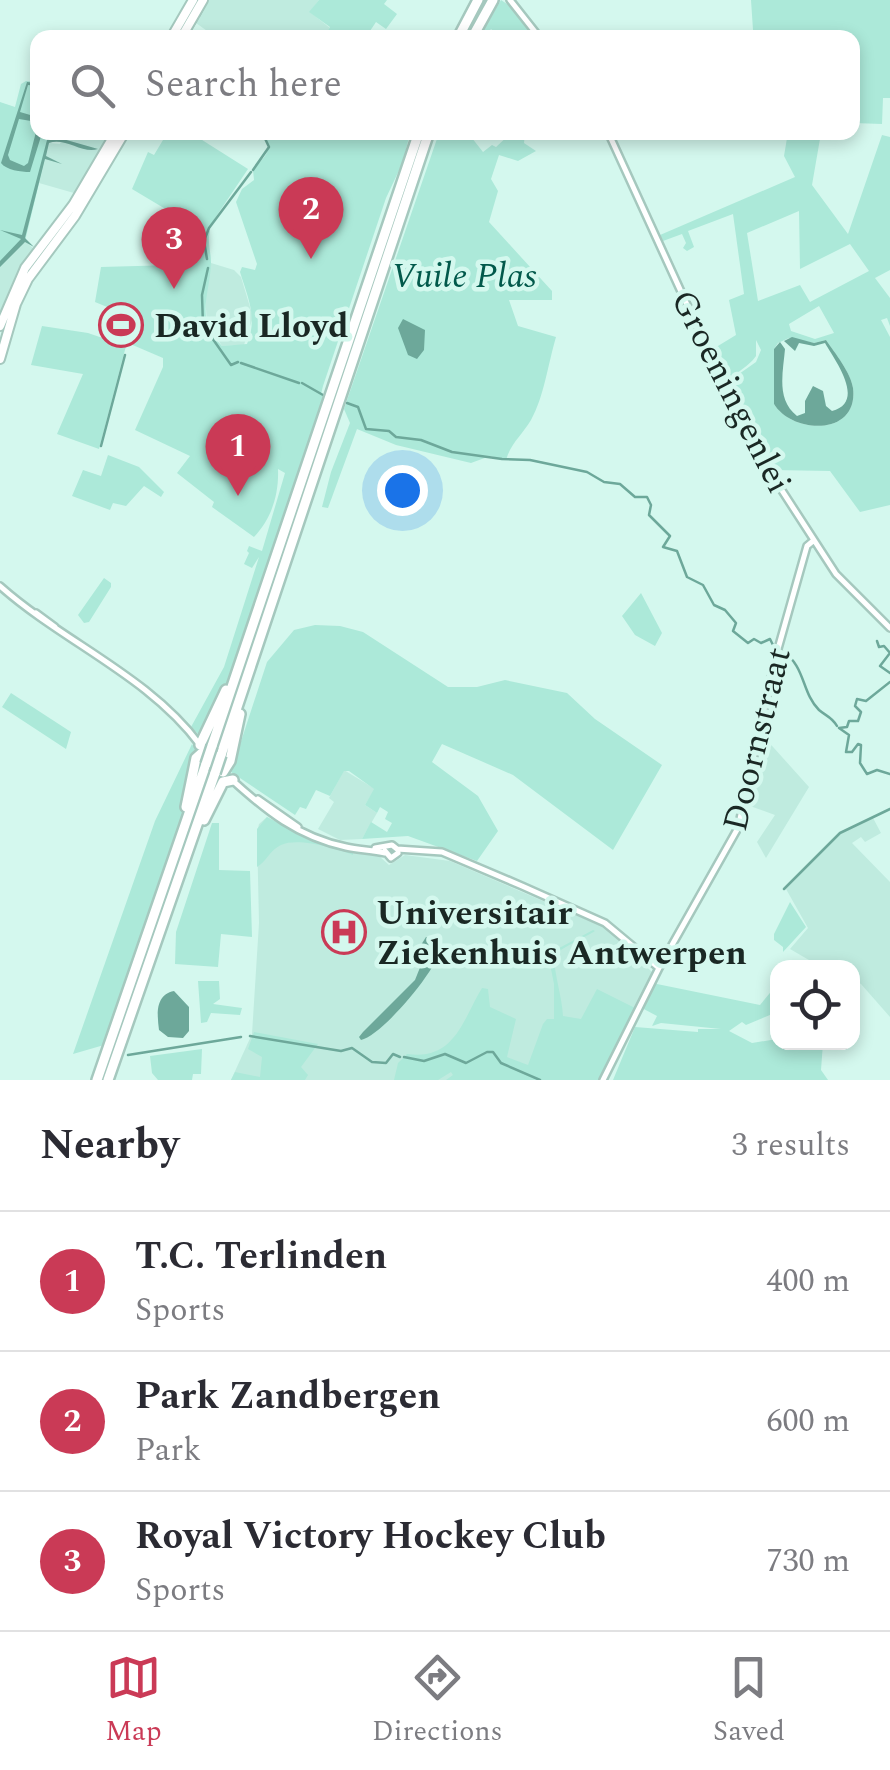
<!DOCTYPE html>
<html lang="en">
<head>
<meta charset="utf-8">
<style>
	body { margin:0; font-family:Spectral,serif; background:#f7f7f7; color:#2b2b33 }
	.controls { position:absolute; right:30px; bottom:30px; display:grid; overflow:hidden; border-radius:20px; box-shadow:0 5px 15px #0003 }
	.controls button { width:90px; height:90px; display:grid; place-items:center; padding:0; border:0; border-bottom:2px solid #e1e1e2; background:#fff; color:#2b2b33; font:50px sans-serif }
	.you { position:absolute; left:402px; top:490px; width:35px; height:35px; margin:-25px; border:8px solid #fff; border-radius:50%; background:#1a73e8; box-shadow:0 0 0 15px #1a73e833 }
	.badge { display:grid; place-items:center; width:65px; height:65px; border-radius:50%; background:#ca3a56; color:#fff; font-size:32px; font-weight:700 }
	.pin { position:absolute; translate:-50% -82px; filter:drop-shadow(0 2px 5px #0008) }
	.pin::after { content:''; position:absolute; top:52px; width:35px; height:30px; background:inherit; clip-path:polygon(0 0,100% 0,50% 100%) }
	.list { margin:0; padding:0; list-style:none }
	h2 { display:flex; justify-content:space-between; align-items:center; height:130px; margin:0; padding:0 40px; font-size:42px }
	h2 small { font-size:32px; font-weight:400; color:#7c7c81 }
	.list li { display:grid; grid-template-columns:65px 1fr auto; gap:30px; align-items:center; box-sizing:border-box; height:140px; padding:0 40px; border-top:2px solid #e1e1e2 }
	.list b { display:block; font-size:38px; white-space:nowrap }
	.list p { margin:0; font-size:32px; white-space:nowrap; color:#7c7c81 }
	.list em { font-size:32px; font-style:normal; color:#7c7c81 }
	.icon { flex:none; width:55px; height:55px; fill:none; stroke:currentColor; stroke-width:2; stroke-linecap:round; stroke-linejoin:round }
	.map { position:relative; flex:none; width:890px; height:1080px; overflow:hidden }
	.search { position:absolute; background:#fff; box-shadow:0 5px 15px #0003; left:30px; right:30px; top:30px; height:110px; display:flex; align-items:center; gap:25px; box-sizing:border-box; padding:0 35px; border-radius:20px; color:#7c7c81; font-size:38px }
	.sheet { height:550px; background:#fff }
	nav { display:flex; justify-content:space-around; align-items:center; box-sizing:border-box; height:140px; border-top:2px solid #e1e1e2; background:#fff; font-size:28px; color:#7c7c81 }
	nav a { display:grid; justify-items:center; gap:5px }
	nav .on { color:#ca3a56 }
	.map>svg:first-child { display:block }
</style>
</head>
<body>
<div class="map">
<svg width="890" height="1080" viewBox="0 0 890 1080">
	<rect width="100%" height="100%" fill="#d4f8ee"/>
	<path fill="#bfebdf" d="M209 0H319L310 12 330 28 325 37 217 38 196 23Z
		M63 133H110L74 193 39 183 49 143 60 144Z
		M25 241 34 249 16 275 0 312V267Z
		M211 263 234 270 241 277 253 317 244 345 222 346 207 323 205 295Z
		M765 738 809 787 766 858 757 842 775 815 750 806Z
		M344 770 375 789 365 805 377 813 362 839 340 840 318 829 334 802 329 798Z
		M267 817 308 839 353 853 379 856 389 865 405 855 450 861 606 928 652 972 600 1080H231L252 1034 259 923 257 833 259 824Z
		M873 818 881 833 865 842 861 837 852 843 890 882V1017L861 984 853 980 852 968 821 967 790 949 808 928 786 889 840 834Z"/>
	<path fill="#ace9d9" fill-rule="evenodd" d="M319 0H387L384 4 397 14 386 29 376 22 366 37H325L330 27 309 12Z
		M501 0 513 8 535 37H500L491 29 486 37 479 38Z
		M751 0H890V98H883L882 124 853 123 852 38 760 37 753 30Z
		M26 81 37 82 38 132 60 133 58 138H50L25 241 0 267V102L15 107 21 84Z
		M788 132 821 133 812 185 848 234 882 135 890 137V270L875 278 890 298V326L887 318 881 320 890 337V505L860 512 830 471 773 470 728 388 739 374 756 362 761 350 756 340V356C747 369 734 371 728 386L713 349 736 335 729 300 744 294 733 214 688 231 694 247 687 251 683 248 686 243 682 234 663 241 660 235 795 177 784 156ZM799 211 800 269 850 244 869 271 810 302 800 285 758 301 747 233ZM819 306 834 333 815 339 791 331 789 324ZM789 338 814 343 826 340C835 353 851 373 853 388 859 437 792 434 774 404V349L778 343Z
		M160 133 166 136 169 133H191L248 169 207 230 210 231C207 243 211 251 211 263 210 295 194 319 222 346L247 344C258 318 248 298 240 272L242 267 255 270 257 264 236 202 242 189 254 180 253 170C266 154 274 151 263 133H410L403 162 386 198 323 386 321 394 324 397 207 743 191 727 224 667 259 557 252 568 244 564 249 553 247 551 249 546 262 551 285 473 278 469C279 494 272 518 254 537L212 507 214 502 177 473 190 456 135 430 163 367V358L107 334 106 327 112 309 95 302 101 267 173 265 171 259H198L199 229 132 189 148 152 154 155 163 140 157 136Z
		M439 133H468L483 152 492 145 496 147 511 133H525L524 143 536 151 518 161 499 155 491 179 498 191 489 222 552 291V300H509L518 326 556 337C548 364 544 397 531 420 522 435 511 443 506 460L490 456 471 463 396 445 357 429 328 508 322 507 331 472 350 423 344 409Z
		M42 326 88 333 126 346 99 449 57 434 83 374 31 365Z
		M108 455 139 467 164 492 161 497 144 486 126 506 113 503 110 510 72 496 83 470 101 476Z
		M104 578 111 583V587L89 622 84 623 78 615Z
		M641 593 662 633 655 646 635 635 622 616Z
		M315 625 340 626 363 632 448 687H477L505 680 567 693 595 719 662 765 613 850 513 775 442 744 432 762 478 796 498 831 477 861 408 836 362 839 371 822 387 832 392 823 385 819 388 812 380 807 377 813 365 805 374 789 349 771H344L330 796 316 790 306 809 300 807 295 815 231 772 267 662 294 630Z
		M11 693 71 732 66 749 2 707Z
		M192 744 202 760 104 1045 73 1054 155 821Z
		M267 817 308 839 353 853V855C337 849 299 837 281 845 270 850 266 862 257 867V829Z
		M212 823H219V870L250 871 252 937 221 934 218 967 175 964 176 932Z
		M790 902 806 927 783 952V947L774 940V934Z
		M593 930 595 931C582 939 565 946 554 955 554 974 562 996 563 1016L581 1019 597 989 635 1008 600 1080H446L453 1075 451 1072 438 1080H394L398 1063 407 1054C455 1061 463 1019 482 988L488 989 490 1007 516 1019 507 1057 528 1065 543 1024 547 1019H554V984L548 954Z
		M198 981H219L220 999 213 1004 242 1008 240 1015 211 1013 207 1022 201 1023Z
		M652 983 760 1005 774 988 777 989V1012L746 1025 742 1022 729 1031 752 1043 777 1039 778 1042 823 1043 821 1070 828 1080H613L635 1027 698 1032V1029H721L661 1023 652 1026 657 1016 640 1007Z
		M254 1032 318 1044 301 1067 308 1075 305 1080H231L235 1072 260 1077 262 1057 248 1049Z
		M202 1049 201 1074H193L192 1080H158L152 1073 150 1056Z"/>
	<path fill="#6da89a" d="M27 82 37 83V86L28 85 20 112 37 117V122L19 119 8 155 10 160 24 166 28 163 37 128 38 132 42 133 30 172C21 172 6 170 1 163Z
		M58 133H64L63 139 98 149C82 154 65 137 49 143L46 156 62 164 45 159 25 238 34 247 25 242 0 267V261L21 239 0 230 22 235 47 140Z
		M403 319 425 330 424 350 417 359 408 355 398 328Z
		M792 337 814 343 826 340C835 353 851 373 853 388 859 437 792 434 774 404V349L780 342 785 349C783 373 776 399 797 416L805 413V401L813 386 823 391 826 406 832 411C867 402 834 359 825 343L814 346 799 343 795 351 784 341Z
		M426 937 442 942C444 963 382 1036 361 1040L359 1037 363 1032 415 980 421 965V945Z
		M174 991 189 1007V1031L183 1038 168 1037 159 1030C157 1014 155 995 174 991Z"/>
	<g fill="none" stroke-linecap="round" stroke-linejoin="round">
		<path stroke="#6da89a" stroke-width="2.5" d="M199 16 206 3
			M186 38 197 19
			M253 170 269 147 262 132
			M207 259 204 241 209 228 251 172
			M208 268 202 295 203 325 231 365 238 362
			M241 363 299 383
			M302 383 323 395
			M347 403 358 407 366 429 389 431 396 437 421 440 452 452 502 459 530 460 587 472 604 482 620 484 635 497H647L651 505 649 515 670 536 663 547 677 551 687 577 703 585 714 605 725 610 736 623 733 631 748 643 754 639 761 643 770 639 775 649
			M101 446 125 355
			M877 641 879 647 884 646 890 653 880 666 890 673
			M782 651C806 666 801 692 819 710 826 716 832 717 837 726
			M890 682 866 701 857 699 855 706 861 712 858 721H849L847 727 839 728 849 735 846 752H852L858 744 861 745 860 763 867 774 877 770 890 774
			M784 889 840 833 890 809
			M250 1036 341 1051 352 1048 372 1062 386 1063 393 1054 400 1057
			M128 1055 241 1037
			M404 1057 424 1061 445 1054 466 1063 487 1052H493L501 1063 540 1080"/>
		<g stroke="#a5c8be" stroke-width="10">
			<path id="minor" d="M510 0 540 38
				M608 132 748 438 836 574 890 628
				M0 586C63 642 149 676 200 745
				M36 613 55 627
				M231 779C266 811 298 837 346 847 359 850 372 850 385 853
				M258 799 298 827
				M375 848 392 845 397 849 442 852 522 886
				M385 851 391 858 398 853
				M522 886 605 923 659 968
				M603 1080 659 968 738 828 774 663 807 546 813 541"/>
		</g>
		<g stroke="#a5c8be" stroke-width="12">
			<path id="major" d="M171 38 193 0
				M181 38 203 0
				M0 326 25 268 73 205 116 132
				M0 359 16 304 28 279 75 216 125 132"/>
		</g>
		<g stroke="#a5c8be" stroke-width="14">
			<path id="highway" d="M458 38 478 0
				M472 38 493 0
				M200 745 226 690
				M212 746 419 132
				M221 755 429 132
				M223 772 230 761 240 714
				M186 807 196 758 205 750
				M204 820 223 782 233 780
				M97 1080 206 764
				M108 1080 215 773"/>
		</g>
		<use href="#minor" stroke="#fff" stroke-width="5"/>
		<use href="#major" stroke="#fff" stroke-width="8"/>
		<use href="#highway" stroke="#fff" stroke-width="9"/>
		<g stroke="#a5c8be" stroke-width="14" stroke-linecap="butt">
			<path id="highway-bridge" d="M206 764 212 746
				M215 773 221 755"/>
		</g>
		<use href="#highway-bridge" stroke="#fff" stroke-width="9"/>
	</g>
	<defs>
		<g id="stadium-ring" transform="scale(2.25)"><circle r="9.5" fill="#d4f8ee" stroke="#ca3a56" stroke-width="1.5"/><path d="M0-5a6.5 5 0 1 0 0 10a6.5 5 0 1 0 0-10ZM-3.5-1.8h7v3.6h-7Z" fill="#ca3a56"/></g>
		<g id="hospital-ring" transform="scale(2.25)"><circle r="9.5" fill="#d4f8ee" stroke="#ca3a56" stroke-width="1.5"/><path d="M-5-5h3v3.5h4V-5h3V5h-3V1.5h-4V5h-3Z" fill="#ca3a56"/></g>
	</defs>
	<g fill-rule="evenodd">
		<use href="#stadium-ring" x="121" y="325"/>
		<use href="#hospital-ring" x="344" y="932"/>
	</g>
	<g text-anchor="middle" stroke-width="9" stroke-linejoin="round" paint-order="stroke">
		<g font-size="35" font-style="italic" fill="#02594b" stroke="#d4f8ee">
			<text x="464" y="287">Vuile Plas</text>
		</g>
		<g font-size="35" font-weight="bold" fill="#1a2824" stroke="#d4f8ee" text-anchor="start">
			<text x="154" y="337">David Lloyd</text>
			<text x="376" y="924">Universitair<tspan x="376" dy="40">Ziekenhuis Antwerpen</tspan></text>
		</g>
		<g font-size="35" fill="#1a2824" stroke="#d4f8ee">
			<text transform="translate(732 391) rotate(63)" y="12">Groeningenlei</text>
			<text transform="translate(756 739) rotate(-76)" y="12">Doornstraat</text>
		</g>
	</g>
</svg>
<div class="controls">
<button><svg class="icon" aria-label="locate" viewBox="0 0 24 24"><circle cx="12" cy="12" r="6"/><path d="M12 2v4M12 18v4M2 12h4M18 12h4"/></svg></button>
</div>
<div class="you"></div>
<div class="pin badge" style="left:238px;top:496px">1</div>
<div class="pin badge" style="left:311px;top:259px">2</div>
<div class="pin badge" style="left:174px;top:289px">3</div>
<div class="search"><svg class="icon" aria-label="search" viewBox="0 0 24 24"><circle cx="10" cy="10" r="6"/><path d="M15 15l6 6"/></svg>Search here</div>
</div>
<section class="sheet">
<h2>Nearby<small>3 results</small></h2>
<ul class="list">
<li><span class="badge">1</span><div><b>T.C. Terlinden</b><p>Sports</p></div><em>400 m</em></li>
<li><span class="badge">2</span><div><b>Park Zandbergen</b><p>Park</p></div><em>600 m</em></li>
<li><span class="badge">3</span><div><b>Royal Victory Hockey Club</b><p>Sports</p></div><em>730 m</em></li>
</ul>
</section>
<nav>
<a class="on"><svg class="icon" aria-label="map" viewBox="0 0 24 24"><path d="M3 6l6-2 6 2 6-2v14l-6 2-6-2-6 2zM9 4v14M15 6v14"/></svg>Map</a>
<a><svg class="icon" aria-label="directions" viewBox="0 0 24 24"><path d="M12 3l9 9-9 9-9-9zM9 14v-3h6M13 9l2 2-2 2"/></svg>Directions</a>
<a><svg class="icon" aria-label="saved" viewBox="0 0 24 24"><path d="M7 4h10v16l-5-4-5 4z"/></svg>Saved</a>
</nav>
</body>
</html>
